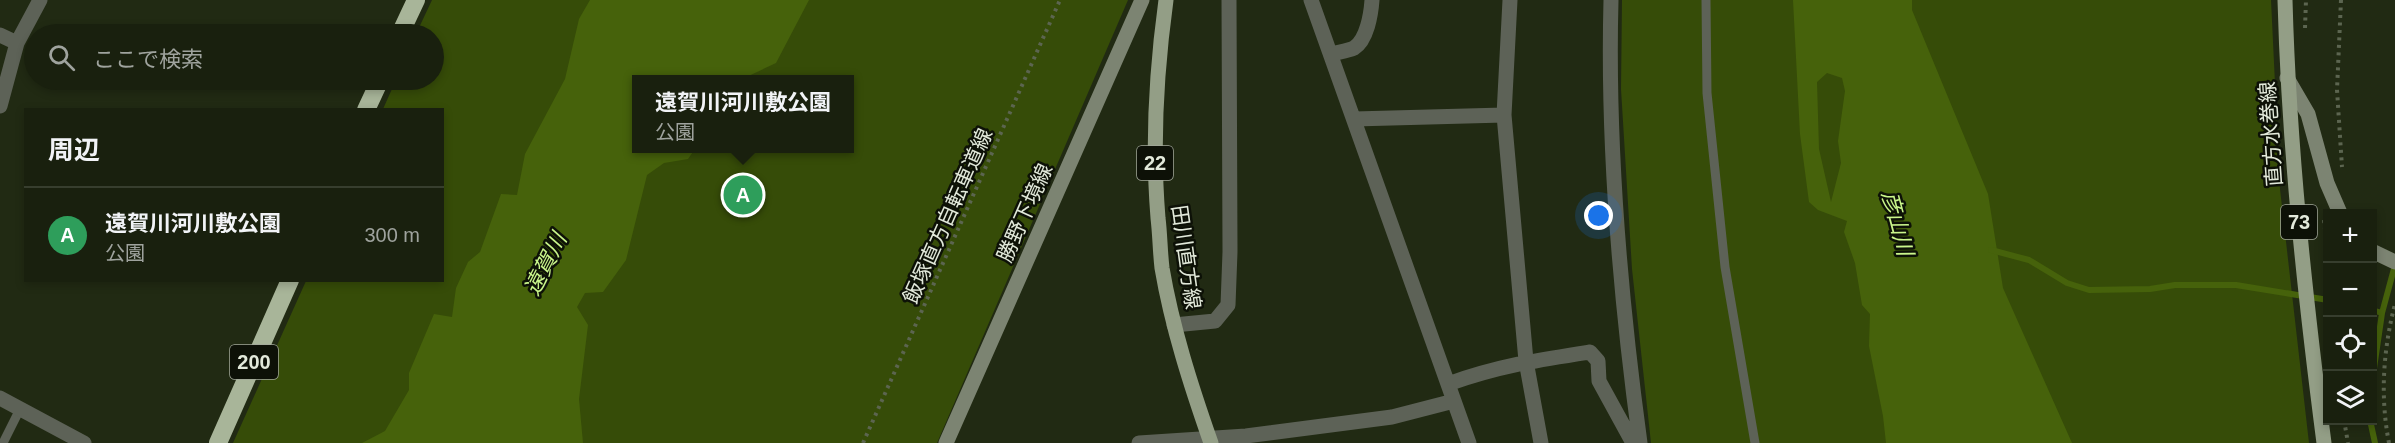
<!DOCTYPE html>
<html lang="ja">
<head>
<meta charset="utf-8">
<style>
	body { margin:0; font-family:Helvetica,"Noto Sans JP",sans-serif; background:#262d1c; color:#f1f3f6 }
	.controls { position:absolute; right:18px; bottom:18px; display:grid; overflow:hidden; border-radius:0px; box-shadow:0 3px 9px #0003 }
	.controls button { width:54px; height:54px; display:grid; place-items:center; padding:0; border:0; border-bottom:2px solid #373e2e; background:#19200e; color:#f1f3f6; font:30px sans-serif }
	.you { position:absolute; left:1599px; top:216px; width:21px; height:21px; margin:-15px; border:4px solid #fff; border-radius:50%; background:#1a73e8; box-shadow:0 0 0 9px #1a73e833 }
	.badge { display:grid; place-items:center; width:39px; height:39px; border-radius:50%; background:#8c9099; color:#fff; font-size:20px; font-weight:700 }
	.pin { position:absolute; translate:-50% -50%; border:3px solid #fff; box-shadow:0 2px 6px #0006 }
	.popup { position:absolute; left:632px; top:75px; width:222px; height:78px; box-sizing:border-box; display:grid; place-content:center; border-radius:0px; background:#19200e; filter:drop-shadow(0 2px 4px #0005); font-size:20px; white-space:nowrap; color:#9fa39e }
	.popup b { font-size:22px; color:#f1f3f6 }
	.popup::after { content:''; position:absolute; left:50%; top:100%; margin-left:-12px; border:12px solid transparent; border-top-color:#19200e }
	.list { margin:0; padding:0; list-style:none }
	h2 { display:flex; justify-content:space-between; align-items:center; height:78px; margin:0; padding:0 24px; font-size:26px }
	h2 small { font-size:20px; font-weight:400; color:#9fa39e }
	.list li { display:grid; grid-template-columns:39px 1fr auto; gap:18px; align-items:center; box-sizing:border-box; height:96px; padding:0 24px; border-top:2px solid #373e2e }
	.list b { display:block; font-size:22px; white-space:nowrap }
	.list p { margin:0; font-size:20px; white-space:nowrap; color:#9fa39e }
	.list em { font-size:20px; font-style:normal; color:#9fa39e }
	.icon { flex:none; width:33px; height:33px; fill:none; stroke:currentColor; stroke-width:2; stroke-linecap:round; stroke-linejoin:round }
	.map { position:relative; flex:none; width:2395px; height:443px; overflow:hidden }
	.search { position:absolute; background:#19200e; box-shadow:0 3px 9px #0003; left:24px; top:24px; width:420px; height:66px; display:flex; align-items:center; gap:15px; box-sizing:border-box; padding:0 21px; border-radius:33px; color:#9fa39e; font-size:22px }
	.panel { position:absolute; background:#19200e; box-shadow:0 3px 9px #0003; left:24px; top:108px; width:420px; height:174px; border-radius:0px }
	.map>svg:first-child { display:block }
</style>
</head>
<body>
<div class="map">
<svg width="2395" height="443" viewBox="0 0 2395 443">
	<rect width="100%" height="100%" fill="#212a13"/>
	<path fill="#364c08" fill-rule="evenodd" d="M432 0H1128L937 443H233L306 281 442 280V110L383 109 396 80H434V34H416ZM636 80H849V148H636Z
		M1622 0H2271L2280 189 2309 443H1651L1632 269 1621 89Z"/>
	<path fill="#46620b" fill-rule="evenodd" d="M590 0H809L776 63 742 79 636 80V148L695 149 688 159 664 163 647 175 626 260 603 292 585 293 577 307 588 325 579 399 583 443H362L385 431 409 390V373L434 314 452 317 456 288 468 262 480 252 501 194 517 195 525 154 565 79 579 19Z
		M1793 0H1912V10L1988 194 2003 288 2072 443H1886L1883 416 1869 346 1870 314 1862 305 1855 263 1844 232 1847 221 1818 210 1809 202 1800 134ZM1827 73 1842 78 1845 91 1838 141 1841 163 1831 202 1819 149 1817 82Z"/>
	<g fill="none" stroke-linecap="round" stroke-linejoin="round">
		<path stroke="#46620b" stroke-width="6" d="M1991 250 2029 260 2067 283 2089 290 2150 289 2175 285H2236L2328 300
			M2372 310 2382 313
			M2372 382 2382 313 2395 265
			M2370 420 2375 443"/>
		<path stroke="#5c6550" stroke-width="4" stroke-dasharray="3 4.5" stroke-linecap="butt" d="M2341 0 2337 90 2342 167
			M2305 28 2306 0
			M2324 220 2328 256
			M2344 420 2348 443
			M863 443 1060 0
			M2389 443C2380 397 2383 350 2395 304"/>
		<path stroke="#5d6257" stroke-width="9" d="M1706 0 1707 93 1725 267 1755 443
			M3 443 20 409"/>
		<path stroke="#5d6257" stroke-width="15" d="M1311 0 1469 443
			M1510 0 1504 115 1526 361 1541 443
			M1611 0C1607 148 1620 296 1640 443
			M0 35 17 43
			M1331 54C1338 52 1348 51 1354 48 1367 40 1371 14 1372 0
			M0 106 17 43 40 0
			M1354 119 1504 115
			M1174 325 1215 321 1228 305 1230 252 1229 0
			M1448 384C1498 366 1538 360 1590 352L1598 361 1599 381 1633 443
			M0 398 84 443
			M1139 443 1246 436 1392 417 1454 401"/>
		<path stroke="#7c8472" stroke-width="15" d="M2287 78 2308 114 2327 183 2340 213
			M2372 251 2395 262
			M946 443 1142 0"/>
		<path stroke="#939e86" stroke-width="15" d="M1166 0C1156 73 1152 145 1158 218 1160 234 1160 251 1162 268 1172 327 1191 386 1211 443
			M2285 0C2289 149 2305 296 2324 443"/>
		<path stroke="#a8b599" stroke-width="18" d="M400 34 416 0
			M366 110 380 80
			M218 443 290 280"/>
	</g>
	<g text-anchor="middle" stroke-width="5" stroke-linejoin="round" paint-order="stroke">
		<g fill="#0d1107" stroke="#a2a89b" stroke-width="1.5">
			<rect x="1137" y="146" width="36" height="34" rx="4.5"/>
			<rect x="2281" y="205" width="36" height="34" rx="4.5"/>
			<rect x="230" y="345" width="48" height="34" rx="4.5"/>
		</g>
		<g font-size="20" font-weight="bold" fill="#e2e9da">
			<text x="1155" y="170">22</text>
			<text x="2299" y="229">73</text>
			<text x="254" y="369">200</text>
		</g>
		<g font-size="21" fill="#e2e9da" stroke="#0d1107">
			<text transform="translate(2271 134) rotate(-94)" y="7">直方水巻線</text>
			<text transform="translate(1025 213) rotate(-66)" y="7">勝野下境線</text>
			<text transform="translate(948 216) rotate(-66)" y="7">飯塚直方自転車道線</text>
			<text transform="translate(1186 257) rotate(82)" y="7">田川直方線</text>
		</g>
		<g font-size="22" font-style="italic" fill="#caf68b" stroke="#0d1107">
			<text transform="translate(1898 223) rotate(75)" y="8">彦山川</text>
			<text transform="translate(545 264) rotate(-63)" y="8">遠賀川</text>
		</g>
	</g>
</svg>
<div class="controls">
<button>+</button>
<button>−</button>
<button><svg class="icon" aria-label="locate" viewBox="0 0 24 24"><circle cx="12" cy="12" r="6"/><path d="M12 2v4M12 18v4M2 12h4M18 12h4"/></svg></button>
<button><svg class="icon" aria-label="layers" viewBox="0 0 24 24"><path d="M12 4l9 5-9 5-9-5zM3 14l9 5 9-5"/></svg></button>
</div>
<div class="you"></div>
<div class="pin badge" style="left:743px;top:195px;background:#2e9e5b">A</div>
<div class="popup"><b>遠賀川河川敷公園</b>公園</div>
<div class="search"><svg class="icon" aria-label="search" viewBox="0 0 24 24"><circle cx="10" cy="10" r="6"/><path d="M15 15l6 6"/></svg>ここで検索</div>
<section class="panel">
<h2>周辺<small></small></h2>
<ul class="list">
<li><span class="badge" style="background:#2e9e5b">A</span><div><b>遠賀川河川敷公園</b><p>公園</p></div><em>300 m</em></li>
</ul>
</section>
</div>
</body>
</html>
